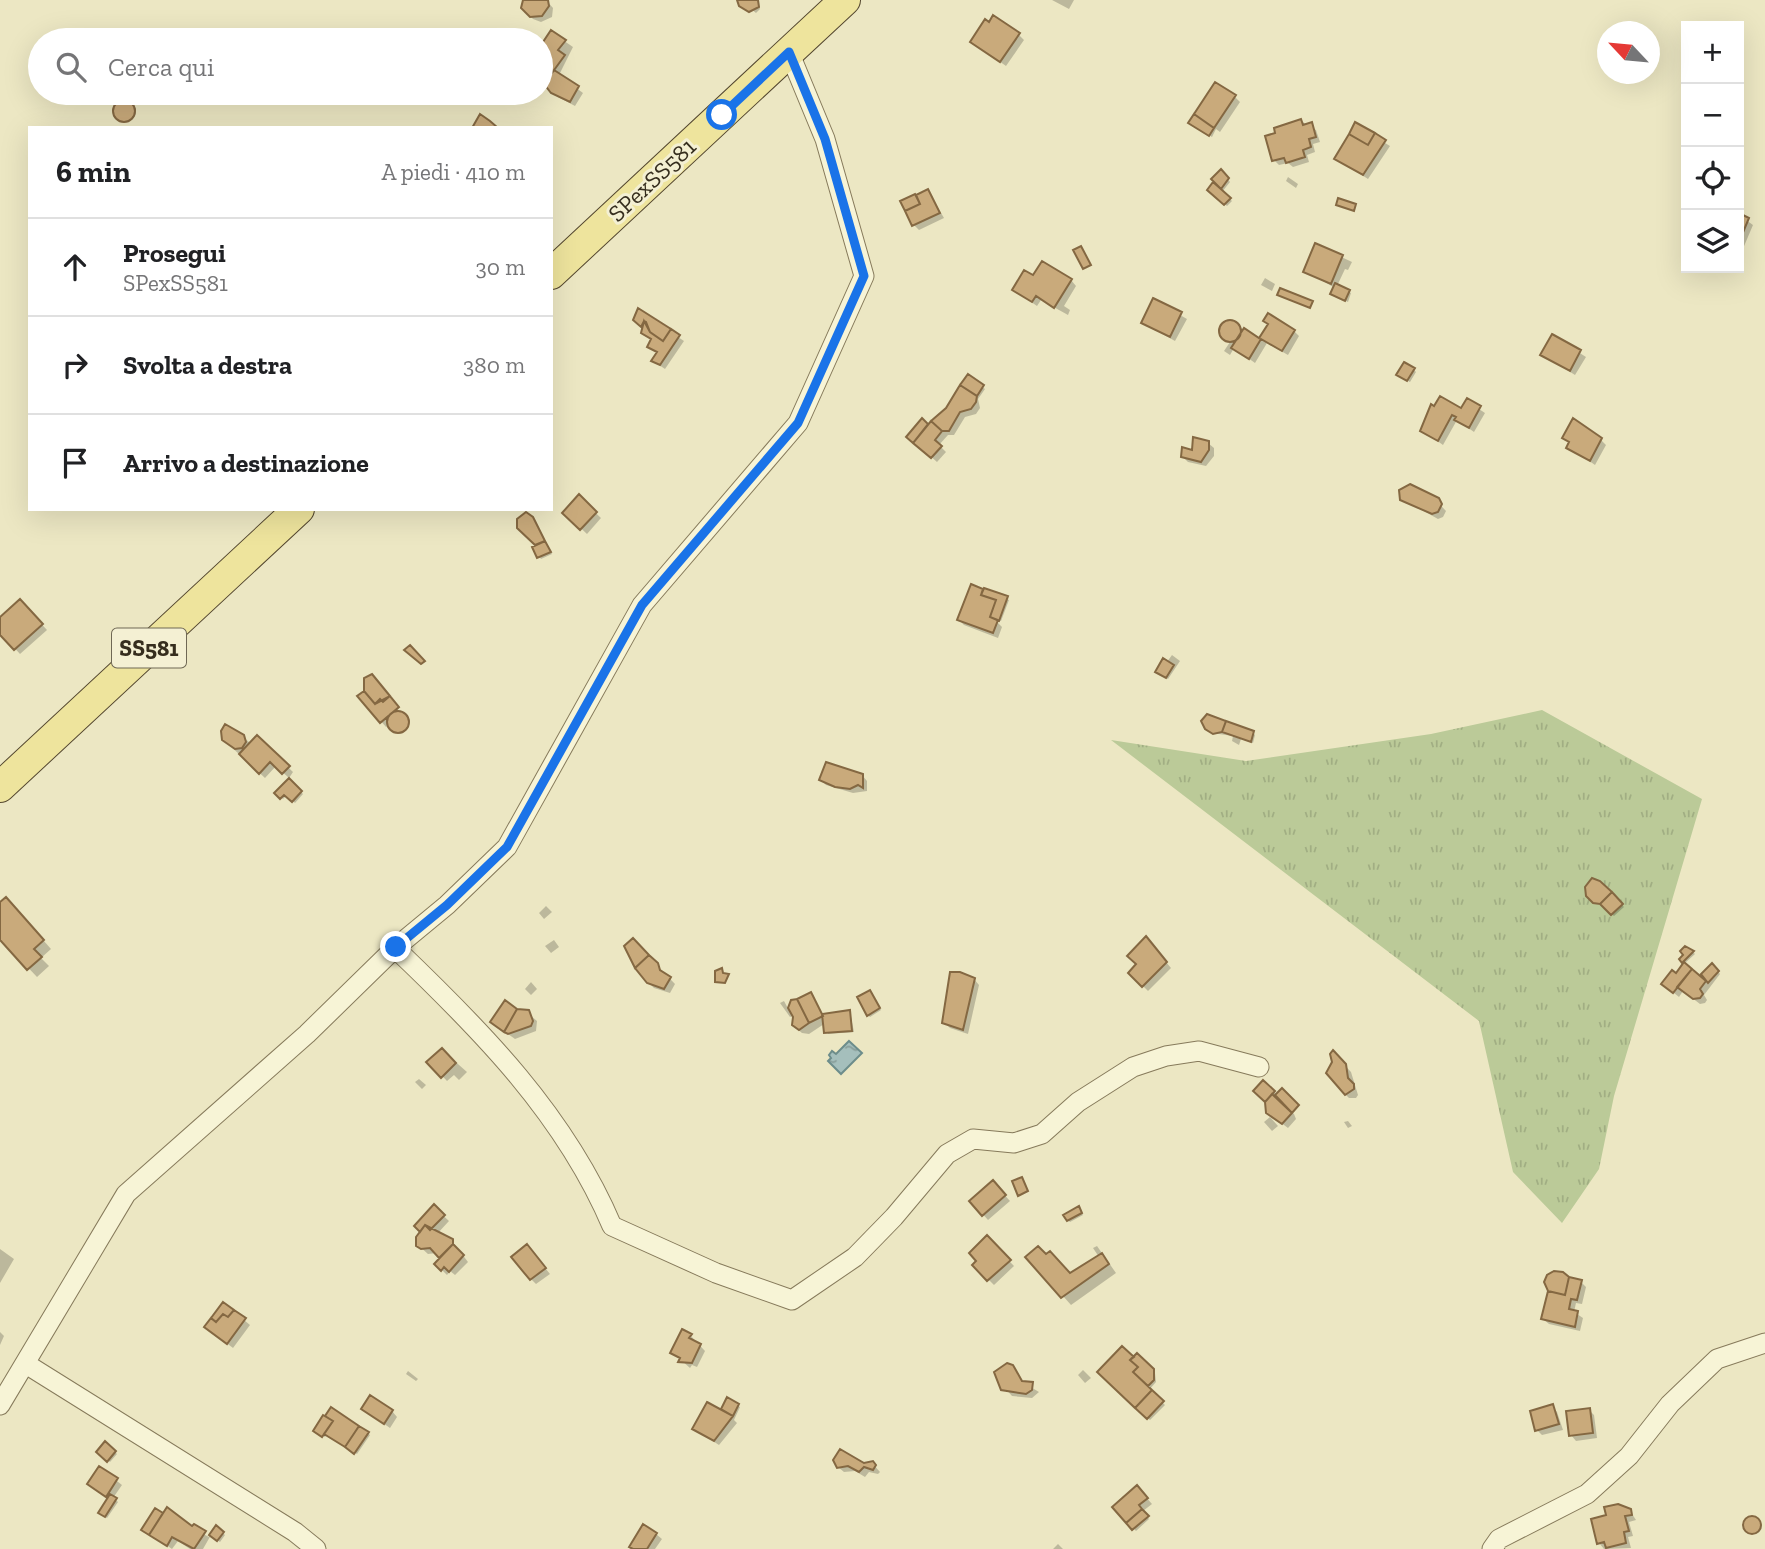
<!DOCTYPE html>
<html lang="it">
<head>
<meta charset="utf-8">
<style>
	body { margin:0; font-family:"Zilla Slab",serif; background:#f6f6f6; color:#202124 }
	.controls { position:absolute; right:21px; top:21px; display:grid; overflow:hidden; border-radius:0px; box-shadow:0 7px 28px #0002 }
	.controls button { width:63px; height:63px; display:grid; place-items:center; padding:0; border:0; border-bottom:2px solid #e0e0e0; background:#fff; color:#202124; font:35px sans-serif }
	.compass { position:absolute; left:1597px; top:21px; width:63px; height:63px; border-radius:50%; background:#fff; box-shadow:0 7px 28px #0002; rotate:296deg }
	.stop { position:absolute; width:21px; height:21px; margin:-16px; border:5px solid #1a73e8; border-radius:50%; background:#fff }
	.stop.end { background:#1a73e8; border-color:#fff; box-shadow:0 2px 7px #0008 }
	.list { margin:0; padding:0; list-style:none }
	h2 { display:flex; justify-content:space-between; align-items:center; height:91px; margin:0; padding:0 28px; font-size:30px }
	h2 small { font-size:23px; font-weight:400; color:#757577 }
	.list li { display:grid; grid-template-columns:46px 1fr auto; gap:21px; align-items:center; box-sizing:border-box; height:98px; padding:0 28px; border-top:2px solid #e0e0e0 }
	.list b { display:block; font-size:26px; white-space:nowrap }
	.list p { margin:0; font-size:23px; white-space:nowrap; color:#757577 }
	.list em { font-size:23px; font-style:normal; color:#757577 }
	.icon { flex:none; width:38px; height:38px; fill:none; stroke:currentColor; stroke-width:2; stroke-linecap:round; stroke-linejoin:round }
	.map { position:relative; flex:none; width:1765px; height:1549px; overflow:hidden }
	.search { position:absolute; background:#fff; box-shadow:0 7px 28px #0002; left:28px; top:28px; width:525px; height:77px; display:flex; align-items:center; gap:18px; box-sizing:border-box; padding:0 24px; border-radius:38px; color:#757577; font-size:26px }
	.panel { position:absolute; background:#fff; box-shadow:0 7px 28px #0002; left:28px; top:126px; width:525px; height:385px; border-radius:0px }
	.map>svg:first-child { display:block }
</style>
</head>
<body>
<div class="map">
<svg width="1765" height="1549" viewBox="0 0 1765 1549">
	<defs>
		<pattern id="grass-tufts" width="24" height="20" patternUnits="userSpaceOnUse" patternTransform="scale(1.75)"><rect width="24" height="20" fill="#bbca98"/><path d="M3 7l-1-3M5 7V3M7 7l1-3M15 17l-1-3M17 17v-4M19 17l1-3" fill="none" stroke="#a1ae83"/></pattern>
		<pattern id="water-ripples" width="26" height="14" patternUnits="userSpaceOnUse" patternTransform="scale(1.75)"><rect width="26" height="14" fill="#a5bfbc"/><path d="M2 4q2-2 4 0t4 0M15 11q2-2 4 0t4 0" fill="none" stroke="#879c98"/></pattern>
	</defs>
	<rect width="100%" height="100%" fill="#ece7c3"/>
	<path fill="url(#grass-tufts)" d="M1542 710 1702 799 1614 1096 1599 1169 1562 1223 1513 1172 1479 1021 1111 740 1246 761 1431 734Z"/>
	<path fill="url(#water-ripples)" stroke="#6d8d8b" stroke-width="2" d="M849 1041 862 1053 841 1074 828 1061 831 1058 829 1055 832 1051 836 1054Z"/>
	<path fill="#0003" d="M526 0H546L553 8 552 17 541 22 533 19 527 13Z
		M740 0 758 2 760 9 756 13Z
		M1052 0H1074L1069 9Z
		M551 32 573 47 559 75 583 93 575 106 558 97 541 81 548 63 541 58V48Z
		M1019 35 1024 40 1006 66 972 42Z
		M471 93H480L475 99Z
		M1235 97 1240 102 1220 132 1216 129 1212 137 1193 125Z
		M127 102 136 108V114L132 120 122 122 114 111Z
		M1301 121 1316 130 1320 142 1313 144 1315 152 1307 155 1309 162 1293 167 1288 163 1279 165 1274 160Z
		M1356 125 1390 146 1368 179 1337 159Z
		M1221 172 1230 182 1222 192 1232 201 1227 206 1209 190Z
		M1288 177 1298 184 1296 188 1286 181Z
		M928 191 944 218 919 230 914 225 916 197Z
		M1739 215 1753 225 1739 258Z
		M1316 245 1352 262 1348 270 1345 269 1337 286 1351 293 1348 302 1332 294 1335 288 1305 271Z
		M1034 278 1071 280 1076 286 1064 306 1070 310 1068 315 1041 300 1037 306 1014 290Z
		M1265 278 1275 284 1272 291 1261 285Z
		M1154 300 1187 319 1175 341 1143 323Z
		M639 311 684 341 665 369 653 361 658 354 649 347 652 340 643 333 645 329 640 325Z
		M1229 322 1239 327 1242 335 1260 340 1270 324 1294 331 1299 336 1288 355 1267 343 1255 363 1234 348 1230 355 1224 351 1230 342 1220 330Z
		M1553 336 1586 357 1575 375 1543 355Z
		M1414 370 1416 372 1410 382 1401 377Z
		M969 377 985 389 978 399 980 408 976 414 965 417 954 435H948L939 445 946 452 937 462 909 437 922 421 929 426 947 410Z
		M1467 401 1485 413 1474 432 1457 420 1443 445 1422 430 1432 406 1461 411Z
		M1574 421 1591 430 1606 445 1595 465 1569 447 1570 444 1564 438Z
		M1208 443 1214 448V456L1206 466 1188 462 1183 457Z
		M1431 495 1446 511 1443 517 1438 519 1402 499Z
		M579 497 601 518 587 534 565 513Z
		M529 515 552 554 541 559 534 548 538 546 519 528Z
		M972 586 1009 600 1001 621 994 619 1002 627 998 638 964 625 959 620Z
		M20 601 47 630 20 654 0 632V619Z
		M1172 655 1180 661 1168 679 1159 673Z
		M379 683 409 725 403 733 399 734 391 723 386 727 359 696Z
		M1204 723 1253 733 1255 735 1253 743 1241 739 1239 745 1232 741 1233 736 1212 733Z
		M230 726 249 742V746L257 737 293 772 289 778 276 766 265 778 227 743 224 728Z
		M862 775 867 781V791L853 793 826 785 821 780Z
		M289 780 303 794 295 803 287 795 283 799 277 793Z
		M1599 882 1624 907 1614 916 1588 895Z
		M0 904 14 907 51 949 41 958 49 966 37 977 0 938Z
		M546 906 552 912 544 919 539 913Z
		M554 940 559 947 551 953 545 946Z
		M633 941 675 984 670 993 654 988 648 982Z
		M1151 944 1171 968 1148 991 1130 973Z
		M1690 949 1695 954 1685 963 1681 959Z
		M1684 965 1701 976 1712 966 1720 974 1704 995 1707 1000 1705 1003 1700 1004 1683 991 1679 997 1669 989Z
		M974 979 979 985 968 1034 950 1028 944 1022Z
		M531 982 537 989 531 995 525 989Z
		M810 994 823 1015 850 1012 854 1032 828 1034 824 1024 809 1034 802 1033 796 1028Z
		M872 995 881 1010 870 1017 868 1015Z
		M784 1001 792 1016 790 1017 780 1003Z
		M516 1010 525 1011 537 1021 536 1031 515 1039 498 1027Z
		M442 1050 467 1072 459 1080 454 1075 447 1081 429 1062Z
		M1333 1053 1351 1072 1358 1095 1356 1098H1349L1343 1092Z
		M419 1079 426 1085 422 1089 415 1082Z
		M1263 1082 1276 1094 1273 1097 1294 1114 1296 1119 1288 1128 1272 1116Z
		M1270 1117 1278 1126 1272 1131 1264 1122Z
		M1348 1121 1352 1126 1348 1128 1344 1122Z
		M998 1188 1010 1201 988 1220 971 1201Z
		M434 1207 449 1221 437 1234 449 1237 468 1262 455 1275 450 1271 447 1275 436 1264 441 1258 437 1253 428 1254 418 1245Z
		M1080 1210 1083 1215 1070 1222 1068 1220Z
		M987 1238 1014 1266 994 1285 974 1265Z
		M1097 1246 1116 1273 1071 1305 1063 1296 1070 1274 1099 1257 1093 1248Z
		M0 1249 14 1259 0 1283Z
		M532 1252 550 1274 536 1284 531 1279Z
		M1581 1282 1586 1287 1582 1304 1576 1303 1574 1312 1583 1318 1580 1331 1549 1324 1543 1319Z
		M244 1320 250 1325 233 1348 212 1332Z
		M0 1332 4 1336 0 1345Z
		M690 1335 705 1351 697 1367 692 1365 690 1368 672 1352Z
		M1137 1356 1155 1373 1156 1382 1149 1390 1165 1405 1150 1420 1100 1372Z
		M1012 1366 1024 1383 1039 1392 1032 1398 1012 1396 996 1378V1373Z
		M1083 1370 1091 1378 1085 1383 1078 1375Z
		M408 1371 418 1379 416 1381 406 1374Z
		M728 1400 740 1407 734 1420 737 1423 719 1445 694 1429 721 1412Z
		M1552 1406 1557 1412 1563 1430 1542 1435 1537 1430Z
		M332 1409 370 1435 357 1454 327 1434 325 1437 317 1432Z
		M363 1409 392 1411 397 1417 390 1428Z
		M1589 1410 1594 1415 1597 1438 1576 1441 1571 1435Z
		M105 1443 117 1454 110 1462 98 1451Z
		M872 1463 880 1472 878 1474 869 1472 865 1477 855 1471 844 1472 838 1467Z
		M100 1468 122 1485 113 1498 118 1502 107 1518 103 1515 109 1499 95 1489Z
		M1137 1487 1152 1504 1143 1511 1149 1519 1136 1531 1114 1507Z
		M156 1510 209 1537 216 1528 225 1535 220 1542 211 1535 203 1549H190L178 1541 172 1549 146 1531Z
		M1630 1511 1636 1520 1629 1522 1633 1536 1628 1537 1631 1548 1604 1549 1599 1543 1609 1516Z
		M1746 1526a8 8 0 1 1 16 0a8 8 0 1 1-16 0Z
		M656 1534 662 1539 655 1549H634Z
		M1058 1544 1063 1549H1053Z"/>
	<path fill="#c9aa7b" stroke="#846842" stroke-width="2" d="M523 0H548L549 6 542 16 530 17 521 8Z
		M737 0H758L759 7 749 12 739 6Z
		M993 15 1020 33 1000 62 970 42 985 19 989 22Z
		M551 30 566 40 558 50 565 55 544 84 541 82V72L547 62 541 58V45Z
		M554 70 579 86 570 102 551 93 544 84Z
		M1215 82 1236 95 1214 128 1194 114Z
		M113 111a11 11 0 1 1 22 0a11 11 0 1 1-22 0Z
		M480 114 490 121 498 128H472Z
		M1194 114 1214 128 1209 136 1188 123Z
		M1301 119 1303 125 1312 122 1316 137 1309 139 1311 147 1303 150 1305 157 1286 163 1284 158 1272 161 1265 136 1275 133 1274 128Z
		M1355 122 1375 133 1368 145 1349 134Z
		M1375 133 1386 140 1363 175 1334 159 1349 134 1368 145Z
		M1221 169 1229 178 1221 189 1211 179Z
		M1213 182 1231 198 1224 205 1207 190Z
		M928 189 940 213 912 226 905 211 920 204 916 195Z
		M915 194 920 204 905 211 900 201Z
		M1338 198 1356 204 1354 211 1336 205Z
		M1739 213 1749 218 1739 242Z
		M1315 243 1343 255 1331 284 1303 272Z
		M1081 246 1091 265 1083 269 1073 250Z
		M1042 261 1072 279 1054 308 1036 296 1032 302 1012 290 1024 270 1033 275Z
		M1335 283 1350 290 1345 301 1330 294Z
		M1280 288 1313 301 1310 308 1277 295Z
		M1153 298 1182 312 1170 337 1141 323Z
		M638 308 671 329 663 341 650 332 646 322 644 321 641 327 633 320Z
		M1268 313 1295 330 1282 351 1261 339 1249 359 1231 348 1244 328 1259 338 1268 324 1263 321Z
		M1219 331a11 11 0 1 1 22 0a11 11 0 1 1-22 0Z
		M644 321 650 332 663 341 671 329 680 335 660 365 651 361 657 352 647 347 651 339 641 333Z
		M1552 334 1581 350 1570 371 1540 355Z
		M1404 362 1415 368 1407 381 1396 375Z
		M968 374 984 385 977 396 960 385Z
		M960 385 977 396 976 402 971 409 960 412 949 431H942L931 421 946 408Z
		M1440 396 1461 408 1467 398 1481 406 1469 428 1454 420 1456 417 1452 415 1438 441 1420 431 1431 404 1434 406Z
		M922 418 928 424 913 443 906 437Z
		M1573 418 1602 438 1590 461 1566 448 1569 442 1562 438Z
		M931 421 942 431 935 440 942 446 931 458 913 443Z
		M1193 437 1209 441V450L1201 462 1181 457 1182 447 1192 450Z
		M1410 484 1439 498 1442 504 1438 512 1432 514 1400 500 1399 490Z
		M579 494 597 512 580 530 562 513Z
		M526 512 533 517 545 541 535 545 517 528V519Z
		M545 541 551 552 537 558 532 547Z
		M971 584 983 589 981 595 996 600 990 617 998 620 993 633 957 620Z
		M984 588 1008 596 999 621 990 617 996 600 981 595Z
		M20 599 43 624 14 650 0 635V617Z
		M410 645 425 661 421 664 404 650Z
		M1163 658 1174 665 1166 678 1155 672Z
		M372 674 390 696 383 702 380 699 375 704 364 691V678Z
		M364 691 375 704 390 696 399 707 380 723 357 696Z
		M387 722a11 11 0 1 1 22 0a11 11 0 1 1-22 0Z
		M1207 714 1226 721 1222 732 1213 734 1205 729 1201 721Z
		M1226 721 1254 731 1251 742 1222 732Z
		M225 724 244 735 246 742 242 748 235 749 222 740 221 731Z
		M257 735 290 766 282 774 270 762 259 774 239 754Z
		M826 762 863 774V788L858 785 850 789 835 787 819 780Z
		M289 778 302 791 292 802 284 795 280 799 274 793Z
		M1592 878 1600 881 1612 892 1600 904 1593 903 1586 896 1585 887Z
		M1612 892 1623 904 1611 915 1600 904Z
		M6 897 44 940 34 949 42 957 27 970 0 940V902Z
		M1146 936 1167 962 1142 987 1128 973 1136 964 1127 956Z
		M633 938 649 955 635 968 624 946Z
		M1685 946 1694 951 1682 963 1679 959 1683 955 1680 951Z
		M649 955 658 963 660 970 671 977 664 989 647 983 635 968Z
		M1684 962 1692 969 1673 993 1661 984 1672 970 1676 973Z
		M1712 963 1719 971 1708 983 1701 974Z
		M722 968 723 973 729 974 725 983 715 982V971Z
		M1692 969 1706 981 1700 989 1703 994 1700 998 1693 999 1677 987Z
		M950 972H960L975 978 963 1030 942 1023Z
		M870 990 880 1008 867 1016 857 997Z
		M811 992 823 1016 809 1023 797 999Z
		M797 999 809 1023 799 1030 792 1025 793 1017 788 1008 791 1000Z
		M505 1000 517 1009 504 1032 490 1022Z
		M517 1009 529 1010 533 1021 531 1026 508 1034 504 1032Z
		M850 1010 852 1031 824 1033 822 1014Z
		M442 1048 456 1063 441 1078 426 1062Z
		M1333 1050 1346 1064 1348 1078 1354 1084V1089L1345 1095 1326 1073 1332 1062 1330 1054Z
		M1263 1080 1275 1091 1265 1102 1253 1091Z
		M1282 1088 1299 1105 1292 1113 1275 1095Z
		M1272 1094 1292 1113 1282 1124 1266 1113 1265 1102Z
		M1022 1177 1028 1191 1018 1196 1012 1181Z
		M993 1180 1006 1195 982 1216 969 1201Z
		M434 1204 445 1215 430 1230 425 1225 420 1232 414 1226Z
		M1079 1206 1082 1213 1067 1221 1063 1215Z
		M425 1225 453 1239V1244L439 1258 430 1248 421 1249 416 1246V1237Z
		M987 1235 1011 1260 987 1281 972 1265 976 1261 969 1253Z
		M453 1244 464 1255 449 1272 444 1267 441 1271 434 1264Z
		M527 1244 546 1268 530 1280 511 1257Z
		M1038 1246 1046 1254 1050 1251 1070 1273 1102 1253 1109 1264 1061 1298 1025 1257Z
		M1563 1272 1569 1277 1565 1295 1548 1291 1544 1282 1547 1275 1554 1271Z
		M1569 1277 1582 1280 1577 1300 1571 1299 1569 1309 1578 1311 1575 1327 1541 1319 1548 1291 1565 1295Z
		M223 1302 234 1310 228 1317 223 1314 216 1322 211 1318Z
		M234 1310 246 1318 227 1344 204 1327 211 1318 216 1322 223 1314 228 1317Z
		M682 1329 692 1334 689 1338 701 1344 692 1363 678 1362 680 1358 670 1353Z
		M1122 1346 1134 1357 1130 1360 1138 1367 1133 1372 1152 1390 1135 1408 1097 1372Z
		M1137 1353 1154 1369V1380L1148 1386 1133 1372 1138 1367 1130 1360Z
		M1007 1363 1013 1365 1022 1381 1033 1382 1032 1390 1026 1394 1001 1390 994 1372Z
		M1152 1390 1164 1401 1147 1419 1135 1408Z
		M370 1395 393 1410 384 1424 361 1409Z
		M727 1397 739 1404 733 1416 721 1409Z
		M707 1402 733 1416 714 1441 692 1429Z
		M1553 1404 1559 1424 1535 1431 1530 1411Z
		M331 1407 359 1426 345 1447 324 1434 333 1421 325 1416Z
		M1590 1408 1593 1433 1569 1436 1566 1411Z
		M323 1415 333 1421 322 1437 313 1431Z
		M359 1426 369 1432 354 1454 345 1447Z
		M105 1441 116 1451 107 1462 96 1452Z
		M840 1449 864 1463 873 1461 876 1465 873 1470 864 1467 859 1472 848 1466 837 1468 833 1460Z
		M99 1466 118 1478 106 1497 87 1484Z
		M1137 1485 1148 1498 1139 1505 1142 1509 1126 1523 1112 1507Z
		M110 1494 117 1498 105 1517 98 1513Z
		M1618 1504 1631 1509 1632 1515 1625 1516 1629 1531 1624 1532 1626 1543 1606 1548 1604 1542 1597 1544 1591 1519 1606 1515 1604 1507Z
		M167 1507 192 1526 194 1524 206 1531 194 1549 172 1537 167 1546 149 1535Z
		M155 1508 163 1513 149 1535 141 1530Z
		M1142 1509 1149 1516 1132 1530 1126 1523Z
		M1743 1525a9 9 0 1 1 18 0a9 9 0 1 1-18 0Z
		M643 1524 657 1533 647 1549H633L629 1547Z
		M216 1525 224 1532 217 1541 209 1535Z"/>
	<g fill="none" stroke-linecap="round" stroke-linejoin="round">
		<g stroke="#867a5b" stroke-width="21">
			<path id="minor" d="M395 948C481 1030 565 1115 612 1226L716 1273 792 1300 855 1257 894 1217 947 1154 973 1139 1014 1143 1042 1134 1078 1102 1133 1067 1166 1056 1199 1051 1259 1067
				M26 1364 295 1532 316 1549
				M0 1405 126 1194 307 1034 395 948 447 905 507 847 642 605 798 423 864 276 825 139 789 52
				M1492 1549 1499 1539 1587 1494 1629 1456 1670 1404 1717 1359 1765 1343"/>
		</g>
		<g stroke="#54472f" stroke-width="32">
			<path id="primary" d="M551 274 845 0
				M0 787 299 509"/>
		</g>
		<use href="#minor" stroke="#f7f4d6" stroke-width="19"/>
		<use href="#primary" stroke="#eee49d" stroke-width="30"/>
	</g>
	<g fill="none" stroke-linecap="round" stroke-linejoin="round">
		<path stroke="#1a73e8" stroke-width="9" d="M396 947 447 905 507 847 642 605 798 423 864 276 825 139 789 52 722 115"/>
	</g>
	<g text-anchor="middle" stroke-width="6" stroke-linejoin="round" paint-order="stroke">
		<rect fill="#f4f0d3" stroke="#6f6854" stroke-width="2" x="112" y="628.5" width="74" height="39" rx="5"/>
		<g font-size="23" font-weight="bold" fill="#362e1e">
			<text x="149" y="656">SS581</text>
		</g>
		<g font-size="24" fill="#362e1e" stroke="#f4f0d3">
			<text transform="translate(652 180) rotate(-43)" y="8">SPexSS581</text>
		</g>
	</g>
</svg>
<div class="controls">
<button>+</button>
<button>−</button>
<button><svg class="icon" aria-label="locate" viewBox="0 0 24 24"><circle cx="12" cy="12" r="6"/><path d="M12 2v4M12 18v4M2 12h4M18 12h4"/></svg></button>
<button><svg class="icon" aria-label="layers" viewBox="0 0 24 24"><path d="M12 4l9 5-9 5-9-5zM3 14l9 5 9-5"/></svg></button>
</div>
<svg class="compass" viewBox="-18 -18 36 36"><path d="M0-13l5 13h-10z" fill="#e53935"/><path d="M0 13l5-13h-10z" fill="#757577"/></svg>
<div class="stop" style="left:722px;top:115px"></div>
<div class="stop end" style="left:396px;top:947px"></div>
<div class="search"><svg class="icon" aria-label="search" viewBox="0 0 24 24"><circle cx="10" cy="10" r="6"/><path d="M15 15l6 6"/></svg>Cerca qui</div>
<section class="panel">
<h2>6 min<small>A piedi · 410 m</small></h2>
<ul class="list">
<li><svg class="icon" aria-label="ahead" viewBox="0 0 24 24"><path d="M12 20V5M6 11l6-6 6 6"/></svg><div><b>Prosegui</b><p>SPexSS581</p></div><em>30 m</em></li>
<li><svg class="icon" aria-label="right" viewBox="0 0 24 24"><path d="M7 20v-9h11M14 6l5 5-5 5"/></svg><div><b>Svolta a destra</b></div><em>380 m</em></li>
<li><svg class="icon" aria-label="arrive" viewBox="0 0 24 24"><path d="M6 21V4h12l-3 4 3 4H6"/></svg><div><b>Arrivo a destinazione</b></div></li>
</ul>
</section>
</div>
</body>
</html>
